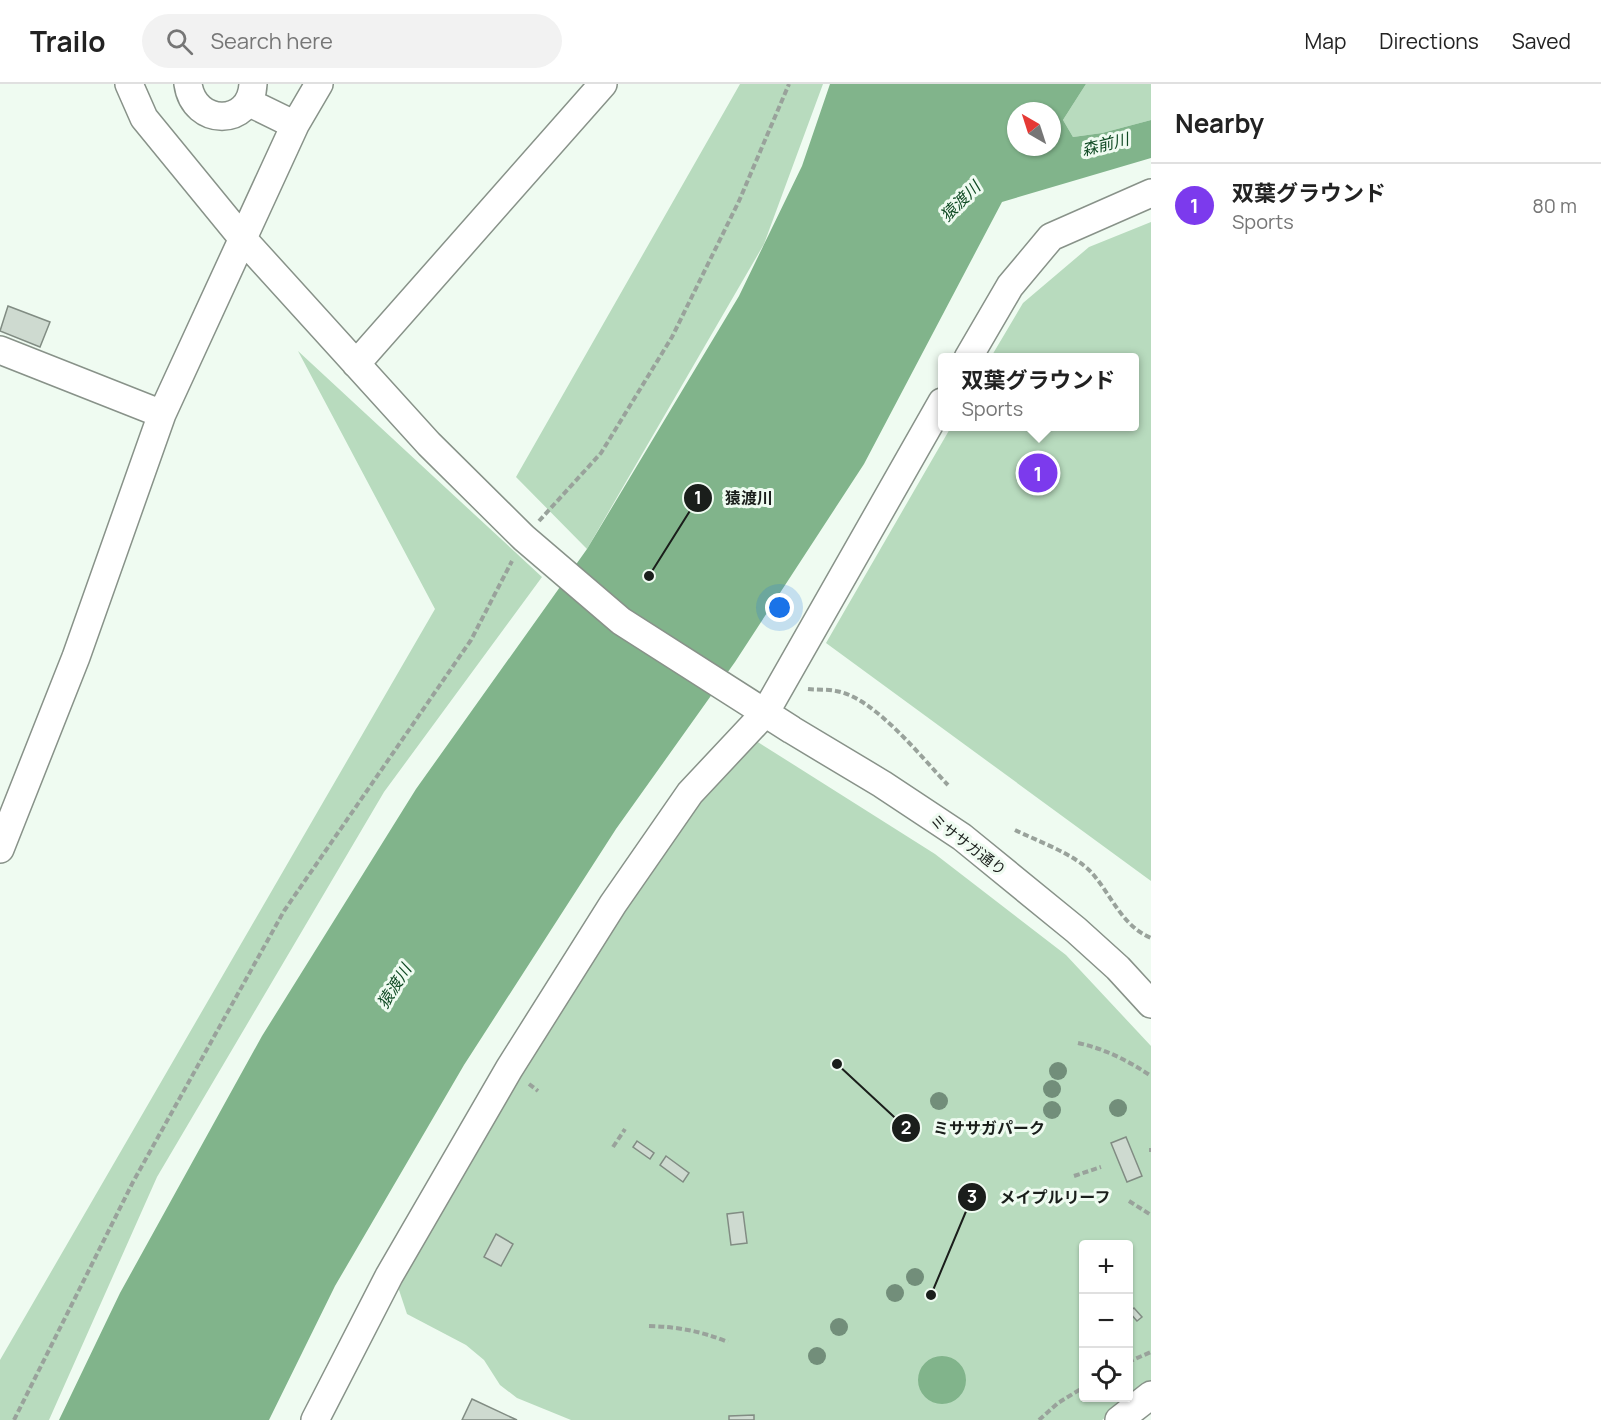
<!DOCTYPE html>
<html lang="en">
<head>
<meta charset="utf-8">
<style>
	body { margin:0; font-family:Manrope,"Noto Sans JP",sans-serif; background:#f2f2f2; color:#222 }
	.controls { position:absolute; right:18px; bottom:18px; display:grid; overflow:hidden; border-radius:6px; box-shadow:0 2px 4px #0004 }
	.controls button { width:54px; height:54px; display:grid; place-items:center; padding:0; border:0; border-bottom:2px solid #e0e0e0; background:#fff; color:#222; font:30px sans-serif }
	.compass { position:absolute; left:1007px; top:18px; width:54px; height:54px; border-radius:50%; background:#fff; box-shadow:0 2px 4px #0004; rotate:321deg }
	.you { position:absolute; left:780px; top:524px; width:21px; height:21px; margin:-15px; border:4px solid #fff; border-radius:50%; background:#1a73e8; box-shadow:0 0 0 9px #1a73e833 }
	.badge { display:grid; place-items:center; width:39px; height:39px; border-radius:50%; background:#7c3aed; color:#fff; font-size:20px; font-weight:700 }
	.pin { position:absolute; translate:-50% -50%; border:3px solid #fff; box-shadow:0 2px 6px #0006 }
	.popup { position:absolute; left:938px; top:269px; width:201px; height:78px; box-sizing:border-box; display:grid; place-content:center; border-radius:6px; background:#fff; filter:drop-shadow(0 2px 4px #0005); font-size:20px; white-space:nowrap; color:#767676 }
	.popup b { font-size:22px; color:#222 }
	.popup::after { content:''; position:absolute; left:50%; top:100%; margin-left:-12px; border:12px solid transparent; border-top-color:#fff }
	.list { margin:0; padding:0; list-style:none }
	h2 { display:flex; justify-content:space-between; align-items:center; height:78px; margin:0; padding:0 24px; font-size:26px }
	h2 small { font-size:20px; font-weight:400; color:#767676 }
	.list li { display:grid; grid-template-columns:39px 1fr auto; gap:18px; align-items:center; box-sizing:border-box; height:84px; padding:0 24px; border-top:2px solid #e0e0e0 }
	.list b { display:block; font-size:22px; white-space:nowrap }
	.list p { margin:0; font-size:20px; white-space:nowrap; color:#767676 }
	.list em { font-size:20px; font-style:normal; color:#767676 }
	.icon { flex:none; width:33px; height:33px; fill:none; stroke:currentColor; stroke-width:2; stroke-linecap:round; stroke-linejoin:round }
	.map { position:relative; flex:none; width:1151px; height:1336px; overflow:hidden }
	header { display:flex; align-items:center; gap:36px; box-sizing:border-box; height:84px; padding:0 30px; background:#fff; border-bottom:2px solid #e0e0e0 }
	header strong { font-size:28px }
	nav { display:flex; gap:33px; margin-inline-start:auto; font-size:21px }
	.search { width:420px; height:54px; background:#f2f2f2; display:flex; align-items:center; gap:15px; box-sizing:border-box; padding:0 21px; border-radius:33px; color:#767676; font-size:22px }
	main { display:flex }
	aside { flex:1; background:#fff }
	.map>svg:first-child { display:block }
</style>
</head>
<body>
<header>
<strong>Trailo</strong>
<div class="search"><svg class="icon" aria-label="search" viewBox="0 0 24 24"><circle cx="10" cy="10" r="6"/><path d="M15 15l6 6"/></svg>Search here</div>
<nav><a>Map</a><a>Directions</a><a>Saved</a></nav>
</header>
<main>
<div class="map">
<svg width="1151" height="1336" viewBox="0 0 1151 1336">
	<rect width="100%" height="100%" fill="#effbf1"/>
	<path fill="#b8dbbe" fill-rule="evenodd" d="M740 0H823L764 160 587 465 516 393Z
		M1086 0H1151V36L1102 49 1073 53 1063 36Z
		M1151 138V797L826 559 951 343 1134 342V274L991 273 1023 219 1089 163Z
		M298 267 542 493 384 708 157 1093 49 1336H0V1276L435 525Z
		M753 655 935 770 1066 871 1151 962V1297L1102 1336H571L517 1314 500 1301 484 1276 466 1261 407 1230 396 1197 619 824 712 699ZM1084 1160H1128V1314H1084Z"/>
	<path fill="#81b48b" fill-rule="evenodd" d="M830 0H1086L1063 36 1073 53 1102 49 1151 36V74L1002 118 864 380 735 578 616 745 464 981 335 1202 269 1336H59L120 1209 262 952 416 705 587 465 739 212 802 82ZM1016 27H1052V63H1016Z
		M918 1296a24 24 0 1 1 48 0a24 24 0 1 1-48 0Z"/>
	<path fill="#cedad0" stroke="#818c83" stroke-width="1.5" d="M8 222 50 238 40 263 0 247Z
		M1126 1053 1142 1092 1127 1098 1111 1059Z
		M637 1057 654 1069 650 1075 633 1063Z
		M666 1072 689 1089 683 1098 660 1081Z
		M743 1128 747 1159 731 1161 727 1130Z
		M496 1150 513 1160 501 1182 484 1173Z
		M1134 1224 1142 1233 1137 1237 1129 1228Z
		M472 1315 517 1336H462Z
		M754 1331V1336H729V1332Z"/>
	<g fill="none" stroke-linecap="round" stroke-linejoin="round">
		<g stroke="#889289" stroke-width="30">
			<path id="minor" d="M129 0 144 34 243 155 429 360 524 454 621 537 792 646 882 700 962 753 1076 846 1118 884 1151 920
				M188 0C194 43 251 43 253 0
				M248 18 295 41
				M0 266 162 330
				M968 274 1010 202 1051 153 1151 109
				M356 280 603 0
				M0 765 76 573 162 330 295 41 319 0
				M315 1336 389 1192 509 985 613 820 690 709 765 629 942 318
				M1119 1336 1151 1311"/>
		</g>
		<path stroke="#99a29b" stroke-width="4" stroke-dasharray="6 3" stroke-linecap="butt" d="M539 437 601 369 672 253 739 117 789 0
			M808 605C817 606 827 605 836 607 874 613 921 673 948 701
			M1015 746C1037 757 1075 770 1092 789 1112 812 1122 842 1151 854
			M1078 959C1105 965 1127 976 1151 992
			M529 1000 538 1007
			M613 1063 625 1045
			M1149 1066H1151
			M1074 1092 1101 1083
			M1129 1117 1151 1131
			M1121 1157 1122 1160
			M1128 1182 1130 1194
			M649 1242C679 1243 700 1247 728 1258
			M1128 1278 1151 1268
			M14 1336 133 1098 284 827 471 556 512 477
			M1039 1336 1058 1319 1084 1303"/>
		<use href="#minor" stroke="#fff" stroke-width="27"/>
	</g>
	<g fill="#728e7a">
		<circle cx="1058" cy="987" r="9"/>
		<circle cx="1052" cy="1005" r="9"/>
		<circle cx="939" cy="1017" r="9"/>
		<circle cx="1118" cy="1024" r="9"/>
		<circle cx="1052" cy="1026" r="9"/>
		<circle cx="915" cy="1193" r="9"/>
		<circle cx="895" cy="1209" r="9"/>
		<circle cx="839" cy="1243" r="9"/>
		<circle cx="817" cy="1272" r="9"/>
	</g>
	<g text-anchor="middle" stroke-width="6" stroke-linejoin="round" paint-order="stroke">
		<g font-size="15" fill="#1a1e1b" stroke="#effbf1">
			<text transform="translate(968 761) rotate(37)" y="5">ミササガ通り</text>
		</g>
		<g font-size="16" font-style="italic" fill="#0f4a23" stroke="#effbf1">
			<text transform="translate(1105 60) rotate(-14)" y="6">森前川</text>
			<text transform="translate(960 117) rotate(-45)" y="6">猿渡川</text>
			<text transform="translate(394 902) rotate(-58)" y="6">猿渡川</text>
		</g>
	</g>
	<path fill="none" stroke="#1a1e1b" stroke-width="2" d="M649 492L698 414M837 980L906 1044M931 1211L972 1113"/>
	<g fill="#1a1e1b" stroke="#effbf1" stroke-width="2">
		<circle cx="649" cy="492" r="6"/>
		<circle cx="837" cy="980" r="6"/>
		<circle cx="931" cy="1211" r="6"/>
		<circle cx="698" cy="414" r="15"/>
		<circle cx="906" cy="1044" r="15"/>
		<circle cx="972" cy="1113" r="15"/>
	</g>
	<g font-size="18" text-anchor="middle" font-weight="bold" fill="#fff">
		<text x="698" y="420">1</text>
		<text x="906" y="1050">2</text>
		<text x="972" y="1119">3</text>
	</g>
	<g font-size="16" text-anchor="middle" font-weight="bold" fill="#1a1e1b" stroke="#effbf1" stroke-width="6" stroke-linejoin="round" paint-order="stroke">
		<text x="749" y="420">猿渡川</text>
		<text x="989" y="1050">ミササガパーク</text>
		<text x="1055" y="1119">メイプルリーフ</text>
	</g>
</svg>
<div class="controls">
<button>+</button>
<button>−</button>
<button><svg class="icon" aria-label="locate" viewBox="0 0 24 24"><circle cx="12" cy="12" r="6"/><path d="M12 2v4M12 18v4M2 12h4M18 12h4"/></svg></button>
</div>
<svg class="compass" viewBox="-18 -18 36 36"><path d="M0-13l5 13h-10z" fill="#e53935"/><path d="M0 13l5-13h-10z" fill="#767676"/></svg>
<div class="you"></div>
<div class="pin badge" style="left:1038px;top:389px">1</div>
<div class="popup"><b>双葉グラウンド</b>Sports</div>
</div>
<aside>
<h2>Nearby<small></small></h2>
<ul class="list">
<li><span class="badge">1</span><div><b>双葉グラウンド</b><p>Sports</p></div><em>80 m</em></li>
</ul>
</aside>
</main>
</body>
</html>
